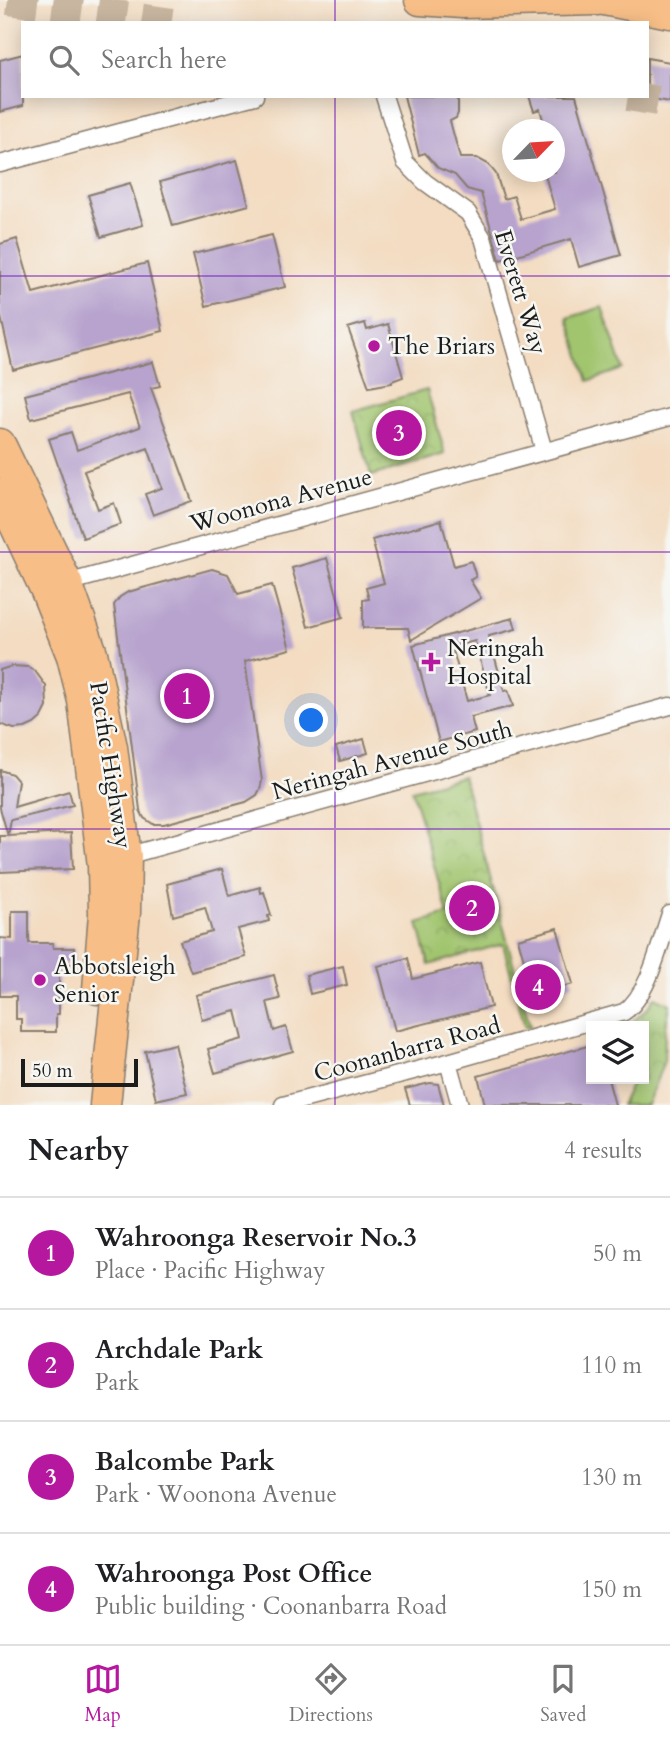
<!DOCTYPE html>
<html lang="en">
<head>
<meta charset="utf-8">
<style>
	body { margin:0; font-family:Cardo,serif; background:#f2f2f2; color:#202124 }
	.controls { position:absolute; right:21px; bottom:21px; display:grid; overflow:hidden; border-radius:0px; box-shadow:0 4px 18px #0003 }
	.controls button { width:63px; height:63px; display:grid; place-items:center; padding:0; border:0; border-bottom:2px solid #e0e0e0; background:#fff; color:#202124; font:35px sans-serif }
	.compass { position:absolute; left:502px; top:119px; width:63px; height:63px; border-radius:50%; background:#fff; box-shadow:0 4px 18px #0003; rotate:65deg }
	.scale { position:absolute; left:21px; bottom:18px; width:117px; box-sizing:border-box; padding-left:7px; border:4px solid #1c1c1c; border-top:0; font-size:19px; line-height:24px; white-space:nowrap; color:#1c1c1c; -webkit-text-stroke:5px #f6f6f2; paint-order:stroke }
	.you { position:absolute; left:312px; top:721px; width:24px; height:24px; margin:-18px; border:5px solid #fff; border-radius:50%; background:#1a73e8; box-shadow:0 0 0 10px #1a73e833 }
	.badge { display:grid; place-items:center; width:46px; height:46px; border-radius:50%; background:#b5179e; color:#fff; font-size:23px; font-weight:700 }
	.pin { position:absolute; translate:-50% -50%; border:4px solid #fff; box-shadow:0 2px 7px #0006 }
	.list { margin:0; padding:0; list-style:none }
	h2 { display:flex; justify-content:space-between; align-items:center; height:91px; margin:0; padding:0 28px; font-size:30px }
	h2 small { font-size:23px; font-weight:400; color:#757577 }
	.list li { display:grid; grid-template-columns:46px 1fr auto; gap:21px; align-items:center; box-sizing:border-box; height:112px; padding:0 28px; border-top:2px solid #e0e0e0 }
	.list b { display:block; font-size:26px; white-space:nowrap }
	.list p { margin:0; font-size:23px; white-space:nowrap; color:#757577 }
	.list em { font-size:23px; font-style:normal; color:#757577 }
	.icon { flex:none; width:38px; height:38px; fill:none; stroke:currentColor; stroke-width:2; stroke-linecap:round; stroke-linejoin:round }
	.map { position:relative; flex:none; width:670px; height:1105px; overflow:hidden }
	.search { position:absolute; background:#fff; box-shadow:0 4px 18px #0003; left:21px; right:21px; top:21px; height:77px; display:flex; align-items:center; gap:18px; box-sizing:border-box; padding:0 24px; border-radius:0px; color:#757577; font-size:26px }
	.sheet { height:539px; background:#fff }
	nav { display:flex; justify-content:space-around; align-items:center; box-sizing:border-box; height:98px; border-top:2px solid #e0e0e0; background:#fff; font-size:19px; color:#757577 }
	nav a { display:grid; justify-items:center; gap:4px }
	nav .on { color:#b5179e }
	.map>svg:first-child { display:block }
</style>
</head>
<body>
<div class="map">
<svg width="670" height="1105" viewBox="0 0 670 1105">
	<defs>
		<pattern id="park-crowns" width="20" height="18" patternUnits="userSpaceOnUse" patternTransform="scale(1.75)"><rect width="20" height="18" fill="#a1c56e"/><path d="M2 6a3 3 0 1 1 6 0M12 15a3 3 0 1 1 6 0" fill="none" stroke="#8aa95f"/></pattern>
	</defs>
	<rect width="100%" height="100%" fill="#f6f6f2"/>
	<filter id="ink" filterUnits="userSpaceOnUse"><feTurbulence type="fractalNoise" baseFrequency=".0143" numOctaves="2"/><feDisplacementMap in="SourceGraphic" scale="14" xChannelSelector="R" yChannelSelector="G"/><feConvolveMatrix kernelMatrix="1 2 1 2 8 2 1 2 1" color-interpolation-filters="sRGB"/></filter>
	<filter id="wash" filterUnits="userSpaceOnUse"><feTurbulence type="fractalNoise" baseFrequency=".00686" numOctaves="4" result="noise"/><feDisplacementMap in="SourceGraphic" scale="28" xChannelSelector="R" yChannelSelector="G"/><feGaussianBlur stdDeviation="1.57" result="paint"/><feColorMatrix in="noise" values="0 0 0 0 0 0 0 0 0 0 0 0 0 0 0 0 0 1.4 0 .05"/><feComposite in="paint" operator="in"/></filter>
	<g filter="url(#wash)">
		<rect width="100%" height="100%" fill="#f3dcc1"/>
		<path fill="#a1c56e" stroke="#5e7045" stroke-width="2" d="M602 307 623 369 588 381 568 318Z"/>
		<path fill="url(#park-crowns)" stroke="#5e7045" stroke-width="2" d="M427 390 445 454 371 476 353 411Z
			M463 776 530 1026 525 1027 503 944 429 965 418 923 448 914 412 790Z
			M655 997 670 1004 665 1031 664 1061 647 1105H621L634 1079H644V1026H632L631 1023 648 1008Z"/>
		<g id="blocks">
			<path fill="#b7a3ce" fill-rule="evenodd" d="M23 54V106L0 112V60Z
				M647 58 670 62V102L647 98Z
				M404 96H458V113L456 118 450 121 460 158H477L488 164 496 174 504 199 514 196 521 219 555 209 544 172H555V130H546L540 109 534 111 529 96H576L621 255 579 267 571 239 500 260 481 193 467 189 455 175 438 168 425 153 419 155Z
				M237 160 249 205 173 226 160 182Z
				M130 183 143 225 101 237 88 195Z
				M272 235 285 287 206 306 193 254Z
				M17 239 33 293 147 263 163 331 13 370 0 313V244Z
				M365 323 367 330 388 324 403 377 392 381V383L369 387 348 328Z
				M153 362 160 386 151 388 192 501 153 515 145 494 162 488 148 448 84 471 98 509 114 503 121 524 83 538 49 439 71 432 77 450 140 427 128 394 31 419 25 395Z
				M441 520 454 566 471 561 476 577 470 580 481 598 411 640 408 628H363V600L369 599 366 588 384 583 372 540Z
				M327 558 343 617 308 627 292 568Z
				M212 569 228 574 238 594 272 585 290 649 245 661 262 781 260 789 257 795 246 802 164 824H153L144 818 140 810 114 605 120 597 128 592Z
				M513 618 516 629 489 636 504 691 508 690 513 706 471 717 475 732 439 742 413 645ZM475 641 490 695 467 701 452 647Z
				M12 666 28 667 35 671 46 686 47 707 42 717 34 724 25 728 14 729 0 724V670Z
				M364 739 368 753 340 761 336 747Z
				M0 770 12 774 18 781 14 807 69 791 73 805 11 820 8 836 71 833 73 869 0 872V836H8L0 808Z
				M222 869 229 896 260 887 261 893 264 892 271 915 268 916 269 921 238 929 246 957 191 972 180 941 212 932 205 907 173 916 167 884Z
				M12 911H29V943H53V948H74V964H59V1014H56V1032H21V1019H16V996H0V938L12 939Z
				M557 928 573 984 534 995 518 939Z
				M408 958 413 979 480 962 491 1007 395 1031 378 966Z
				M343 966 347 985 310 994 306 975Z
				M274 975 280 999 267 1002 274 1031 286 1027 293 1051 215 1073 208 1049 243 1039 236 1011 202 1020 196 995Z
				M175 1044 187 1093 156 1100 145 1051Z
				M591 1045V1079H608L615 1105H485L478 1076Z
				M430 1083 438 1084 444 1105H410L405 1089Z"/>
		</g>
	</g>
	<g filter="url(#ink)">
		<use href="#blocks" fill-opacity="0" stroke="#887c6e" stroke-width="2"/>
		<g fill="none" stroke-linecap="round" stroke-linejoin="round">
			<path stroke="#c8b6a0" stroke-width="30" stroke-dasharray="30 15" stroke-linecap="butt" d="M8 0 173 23
				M628 96 670 103"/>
			<g stroke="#887c6e" stroke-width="19">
				<path id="street" d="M384 96 405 162 425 182 468 213 483 238 544 451
					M0 164 255 96
					M67 583 670 417
					M126 856 670 706
					M448 1062 460 1105
					M283 1105 448 1062 624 1012C649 995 660 943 670 914"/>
			</g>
			<g stroke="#887c6e" stroke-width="33">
				<path id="highway" d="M420 0 462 3 598 0
					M604 0 670 13
					M0 444 67 583 92 653 112 747 126 856 125 913 105 1105
					M0 493 46 591 72 656 83 701 103 866 104 914 98 989"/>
			</g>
			<use href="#street" stroke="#fff" stroke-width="16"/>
			<use href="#highway" stroke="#f7be87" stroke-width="30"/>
		</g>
	</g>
	<path fill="none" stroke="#7b2cbf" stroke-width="2" stroke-opacity="0.55" d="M335 0V23M335 96V1105M0 276H670M0 552H670M0 829H670"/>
	<g fill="#b5179e" stroke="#f6f6f2" stroke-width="2.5">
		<circle cx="374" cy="346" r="7"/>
		<path d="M427.5 651.5h7v7h7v7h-7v7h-7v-7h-7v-7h7z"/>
		<circle cx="40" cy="980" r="7"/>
	</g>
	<g text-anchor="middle" stroke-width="5" stroke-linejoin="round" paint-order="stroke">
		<g font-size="24" fill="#1c1c1c" stroke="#f6f6f2">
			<text transform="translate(521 292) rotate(73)" y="8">Everett Way</text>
			<text transform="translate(281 500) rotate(-15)" y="8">Woonona Avenue</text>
			<text transform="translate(392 760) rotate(-15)" y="8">Neringah Avenue South</text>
			<text transform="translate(111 765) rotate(81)" y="8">Pacific Highway</text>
			<text transform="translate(407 1049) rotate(-15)" y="8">Coonanbarra Road</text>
		</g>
		<g font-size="24" fill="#1c1c1c" stroke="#f6f6f2" text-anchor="start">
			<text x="388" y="354">The Briars</text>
			<text x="447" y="656">Neringah<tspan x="447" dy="28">Hospital</tspan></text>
			<text x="54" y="974">Abbotsleigh<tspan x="54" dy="28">Senior</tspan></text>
		</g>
	</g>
</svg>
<div class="controls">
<button><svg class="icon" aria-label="layers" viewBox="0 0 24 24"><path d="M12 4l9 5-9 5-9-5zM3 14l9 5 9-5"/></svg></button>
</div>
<svg class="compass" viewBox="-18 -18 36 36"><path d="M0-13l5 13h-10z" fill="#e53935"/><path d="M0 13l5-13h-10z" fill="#757577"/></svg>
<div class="scale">50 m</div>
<div class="you"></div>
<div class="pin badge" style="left:187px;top:696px">1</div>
<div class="pin badge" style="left:472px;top:908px">2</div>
<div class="pin badge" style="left:399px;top:433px">3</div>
<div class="pin badge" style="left:538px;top:987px">4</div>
<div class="search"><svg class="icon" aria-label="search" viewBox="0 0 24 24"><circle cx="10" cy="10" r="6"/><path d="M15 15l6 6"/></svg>Search here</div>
</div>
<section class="sheet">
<h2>Nearby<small>4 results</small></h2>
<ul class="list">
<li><span class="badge">1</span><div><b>Wahroonga Reservoir No.3</b><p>Place · Pacific Highway</p></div><em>50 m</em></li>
<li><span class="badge">2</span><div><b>Archdale Park</b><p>Park</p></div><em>110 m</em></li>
<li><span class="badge">3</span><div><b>Balcombe Park</b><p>Park · Woonona Avenue</p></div><em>130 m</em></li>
<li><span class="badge">4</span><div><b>Wahroonga Post Office</b><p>Public building · Coonanbarra Road</p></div><em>150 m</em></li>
</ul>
</section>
<nav>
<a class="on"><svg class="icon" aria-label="map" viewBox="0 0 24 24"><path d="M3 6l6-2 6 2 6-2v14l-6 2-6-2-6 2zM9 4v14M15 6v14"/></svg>Map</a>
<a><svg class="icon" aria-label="directions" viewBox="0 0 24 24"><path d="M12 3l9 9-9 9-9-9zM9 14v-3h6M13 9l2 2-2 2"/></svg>Directions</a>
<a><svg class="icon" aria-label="saved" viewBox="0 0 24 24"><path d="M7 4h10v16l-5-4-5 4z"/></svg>Saved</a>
</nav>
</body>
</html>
